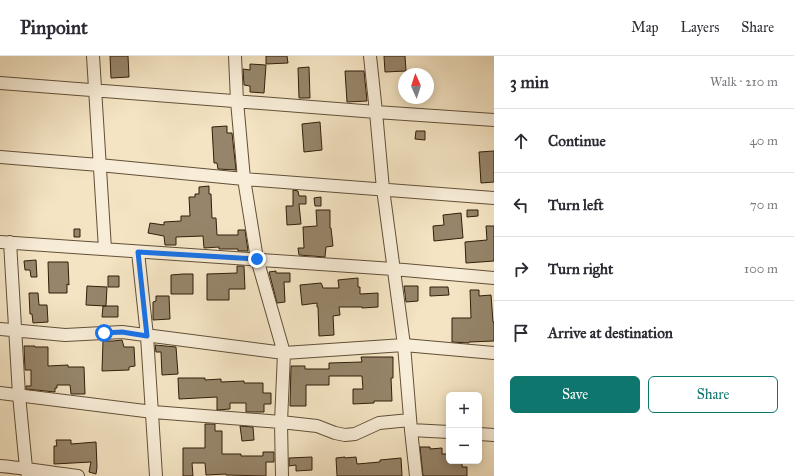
<!DOCTYPE html>
<html lang="en">
<head>
<meta charset="utf-8">
<style>
	body { margin:0; font-family:"IM FELL Great Primer",serif; background:#f2f2f3; color:#2b2b33 }
	.controls { position:absolute; right:12px; bottom:12px; display:grid; overflow:hidden; border-radius:6px; box-shadow:0 2px 10px #0003 }
	.controls button { width:36px; height:36px; display:grid; place-items:center; padding:0; border:0; border-bottom:1px solid #e1e1e2; background:#fff; color:#2b2b33; font:20px sans-serif }
	.compass { position:absolute; left:398px; top:12px; width:36px; height:36px; border-radius:50%; background:#fff; box-shadow:0 2px 10px #0003; rotate:357deg }
	.stop { position:absolute; width:12px; height:12px; margin:-9px; border:3px solid #1a73e8; border-radius:50%; background:#fff }
	.stop.end { background:#1a73e8; border-color:#fff; box-shadow:0 1px 4px #0008 }
	.list { margin:0; padding:0; list-style:none }
	h2 { display:flex; justify-content:space-between; align-items:center; height:52px; margin:0; padding:0 16px; font-size:17px }
	h2 small { font-size:13px; font-weight:400; color:#7c7c81 }
	.list li { display:grid; grid-template-columns:26px 1fr auto; gap:12px; align-items:center; box-sizing:border-box; height:64px; padding:0 16px; border-top:1px solid #e1e1e2 }
	.list b { display:block; font-size:15px; white-space:nowrap }
	.list em { font-size:13px; font-style:normal; color:#7c7c81 }
	.actions { display:flex; gap:8px; padding:12px 16px }
	.actions a { flex:1; padding:9px 0; border:1px solid #0f766e; border-radius:6px; text-align:center; font-size:14px; color:#0f766e }
	.actions .main { background:#0f766e; color:#fff }
	.icon { flex:none; width:22px; height:22px; fill:none; stroke:currentColor; stroke-width:2; stroke-linecap:round; stroke-linejoin:round }
	.map { position:relative; flex:none; width:494px; height:420px; overflow:hidden }
	header { display:flex; align-items:center; gap:24px; box-sizing:border-box; height:56px; padding:0 20px; background:#fff; border-bottom:1px solid #e1e1e2 }
	header strong { font-size:19px }
	nav { display:flex; gap:22px; margin-inline-start:auto; font-size:14px }
	main { display:flex }
	aside { flex:1; background:#fff }
	.map>svg:first-child { display:block }
</style>
</head>
<body>
<header>
<strong>Pinpoint</strong>
<nav><a>Map</a><a>Layers</a><a>Share</a></nav>
</header>
<main>
<div class="map">
<svg width="494" height="420" viewBox="0 0 494 420">
	<rect width="100%" height="100%" fill="#f4e4c3"/>
	<filter id="stains"><feTurbulence type="fractalNoise" baseFrequency=".005" numOctaves="4"/><feColorMatrix values="0 0 0 0 .2 0 0 0 0 .09 0 0 0 0 .02 0 0 0 .5 -.17"/></filter>
	<radialGradient id="worn" r=".72"><stop offset=".6" stop-color="#630" stop-opacity="0"/><stop offset="1" stop-color="#630" stop-opacity=".3"/></radialGradient>
	<path fill="#96856a" stroke="#311f0a" d="M110 0H128L129 21 111 22Z
		M266 0H287L288 7 266 8Z
		M384 0H405L406 15 385 16Z
		M250 8 266 9 264 37 250 36V30L244 29 243 13 250 14Z
		M309 11 310 42H299L298 12Z
		M345 15H364L367 45 347 46Z
		M320 66 322 94 304 96 302 68Z
		M227 70V77H232L236 114 218 113 217 107H214L212 71Z
		M416 75H425V84L415 83Z
		M494 95V126L481 127 479 96Z
		M209 130V138H211L212 162H216L217 179H238V174H245L248 195H238V193H219V191L204 192 203 180 176 181V189H165L164 180 148 177 150 167 164 169V166L181 165V160H190L189 141H195V138H199V131Z
		M293 134 298 135 299 140H306V148H299L301 168 287 169 286 150H293Z
		M321 141V150H315L314 142Z
		M316 154H330V172H331L333 190 326 191 325 201 299 199 298 192H304L303 171 317 170Z
		M467 154H478V160L467 161Z
		M461 157 463 182 434 185 433 170 444 169 443 159Z
		M486 170H494V205L466 207 465 186 487 184Z
		M74 173H80V181H74Z
		M36 204 37 221H31L30 214H25L24 205Z
		M48 206H68L69 229 67 228V237H49Z
		M237 210H244L245 233H229V244H207V218L237 217Z
		M276 215V217H290V226H284L285 246 277 247 269 216Z
		M183 218H193V238H171V219Z
		M108 220H119V231H108Z
		M358 222V231H360V238L378 237V251L362 252V251H339L340 259 333 260 334 279 319 280 318 251H317V247L302 249 300 229 321 227 322 229 323 232H339L338 224Z
		M87 230 107 231 106 250 86 249Z
		M404 230H418V245L406 246Z
		M430 231H448L449 239 430 240Z
		M470 234H479V240L491 239 493 266H494V285L469 286V287L452 286V262H471Z
		M29 237H38L39 249H47L48 266 33 267 32 258H30Z
		M156 240H169L170 263 153 264V246L156 245Z
		M103 250H118V261H102Z
		M122 284 124 291H134L135 310 129 311V314L102 315 103 285H113Z
		M155 289 176 291 178 318 162 319 161 296H156Z
		M24 290H35V291H48V310L68 309V311H84L85 338H71L70 329H57V332H55V336L26 333V330H31V314H25Z
		M361 301H393V322H391L392 345H374V347L353 348V333H363L362 320H329V329H306V350H290L291 310H305V313H329V307L362 306Z
		M178 322H205V324L221 323V326L244 325V327H263V337H271V348H264V356H246V347H230V353L217 354V341L179 343Z
		M205 368H215V375H222V398H241V400H263V396H274V406H266V420L226 419V418L206 419 205 407H192L193 420H183V392H205Z
		M240 370 253 371 254 384 242 385Z
		M56 384H71V388L96 386 97 411 96 418 89 416 91 406 54 408V390H57Z
		M420 391H430V393L442 392V398H449V405H462V411H467V420H423Z
		M312 401V414L296 415V409L289 410V402Z
		M345 401V402L356 401 357 408 380 406V404L401 402 402 420H337L336 402Z"/>
	<g fill="none" stroke-linecap="round" stroke-linejoin="round">
		<g stroke="#625038" stroke-width="14">
			<path id="minor" d="M93 0 105 193
				M235 0 237 45 244 123 257 203 284 297 281 366 282 420
				M370 0 376 56 383 133 404 289 411 374 416 420
				M0 27 376 56 494 64
				M0 101 99 109 244 123 494 142
				M0 186 393 213 494 222
				M10 186 19 339 26 412 28 420
				M138 196 147 280 156 420
				M0 273 65 279 122 276 284 297 404 289 494 297
				M0 337 153 356 281 366 317 370 335 377 345 379 355 378 379 367 410 364
				M411 374 449 376
				M479 378 494 379
				M0 410C26 412 52 417 78 420"/>
		</g>
		<use href="#minor" stroke="#f8edd8" stroke-width="12"/>
	</g>
	<g fill="none" stroke-linecap="round" stroke-linejoin="round">
		<path stroke="#1a73e8" stroke-width="5" d="M104 277 122 276 147 280 138 196 257 203"/>
	</g>
	<rect width="100%" height="100%" filter="url(#stains)"/>
	<rect width="100%" height="100%" fill="url(#worn)"/>
</svg>
<div class="controls">
<button>+</button>
<button>−</button>
</div>
<svg class="compass" viewBox="-18 -18 36 36"><path d="M0-13l5 13h-10z" fill="#e53935"/><path d="M0 13l5-13h-10z" fill="#7c7c81"/></svg>
<div class="stop" style="left:104px;top:277px"></div>
<div class="stop end" style="left:257px;top:203px"></div>
</div>
<aside>
<h2>3 min<small>Walk · 210 m</small></h2>
<ul class="list">
<li><svg class="icon" aria-label="ahead" viewBox="0 0 24 24"><path d="M12 20V5M6 11l6-6 6 6"/></svg><div><b>Continue</b></div><em>40 m</em></li>
<li><svg class="icon" aria-label="left" viewBox="0 0 24 24"><path d="M17 20v-9H6M10 6l-5 5 5 5"/></svg><div><b>Turn left</b></div><em>70 m</em></li>
<li><svg class="icon" aria-label="right" viewBox="0 0 24 24"><path d="M7 20v-9h11M14 6l5 5-5 5"/></svg><div><b>Turn right</b></div><em>100 m</em></li>
<li><svg class="icon" aria-label="arrive" viewBox="0 0 24 24"><path d="M6 21V4h12l-3 4 3 4H6"/></svg><div><b>Arrive at destination</b></div></li>
</ul>
<div class="actions"><a class="main">Save</a><a>Share</a></div>
</aside>
</main>
</body>
</html>
